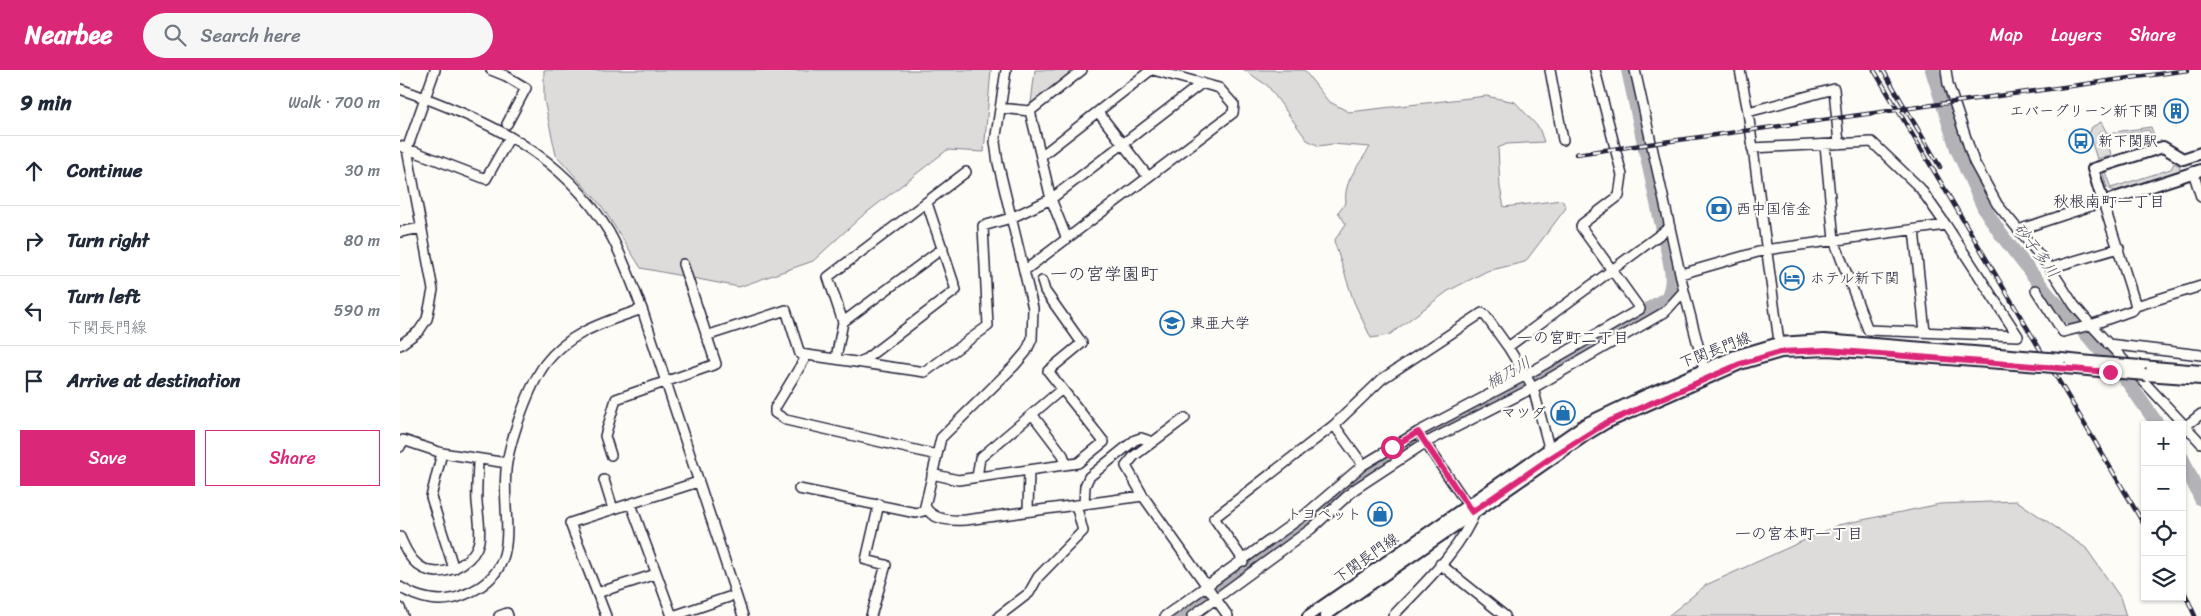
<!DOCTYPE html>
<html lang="en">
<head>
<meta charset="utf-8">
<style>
	body { margin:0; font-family:Sriracha,"Klee One",sans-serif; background:#f6f6f7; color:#1f2937 }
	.controls { position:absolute; right:15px; bottom:15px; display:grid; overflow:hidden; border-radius:0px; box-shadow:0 1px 4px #0004 }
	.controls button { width:45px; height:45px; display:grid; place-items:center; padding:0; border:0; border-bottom:1px solid #e0e1e3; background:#fff; color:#1f2937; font:25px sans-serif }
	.stop { position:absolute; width:15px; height:15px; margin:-11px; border:4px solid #db2777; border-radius:50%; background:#fff }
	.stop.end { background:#db2777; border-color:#fff; box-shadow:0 1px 5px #0008 }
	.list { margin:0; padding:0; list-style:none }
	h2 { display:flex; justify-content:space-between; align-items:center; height:65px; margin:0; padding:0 20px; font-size:21px }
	h2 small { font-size:16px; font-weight:400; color:#747a83 }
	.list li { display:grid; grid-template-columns:32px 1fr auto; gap:15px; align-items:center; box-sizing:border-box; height:70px; padding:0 20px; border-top:1px solid #e0e1e3 }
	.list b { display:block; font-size:19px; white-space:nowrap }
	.list p { margin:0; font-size:16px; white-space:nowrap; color:#747a83 }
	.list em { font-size:16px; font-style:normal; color:#747a83 }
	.actions { display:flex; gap:10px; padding:15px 20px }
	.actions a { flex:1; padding:11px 0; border:1px solid #db2777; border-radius:0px; text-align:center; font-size:18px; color:#db2777 }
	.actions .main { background:#db2777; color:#fff }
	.icon { flex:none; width:28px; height:28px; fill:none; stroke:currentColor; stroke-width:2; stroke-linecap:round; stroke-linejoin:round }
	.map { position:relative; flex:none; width:1801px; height:546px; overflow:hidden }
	header { display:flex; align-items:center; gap:30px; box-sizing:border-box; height:70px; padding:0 25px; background:#db2777; color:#fff }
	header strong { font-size:24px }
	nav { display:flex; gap:28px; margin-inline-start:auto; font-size:18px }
	.search { width:350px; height:45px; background:#f6f6f7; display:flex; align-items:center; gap:12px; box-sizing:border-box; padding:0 18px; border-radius:28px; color:#747a83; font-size:19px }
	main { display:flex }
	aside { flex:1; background:#fff }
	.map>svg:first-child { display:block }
</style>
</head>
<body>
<header>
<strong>Nearbee</strong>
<div class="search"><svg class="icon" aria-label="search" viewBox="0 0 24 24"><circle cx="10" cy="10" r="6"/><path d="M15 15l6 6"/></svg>Search here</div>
<nav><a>Map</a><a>Layers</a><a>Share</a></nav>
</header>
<main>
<aside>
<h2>9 min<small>Walk · 700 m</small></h2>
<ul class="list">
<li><svg class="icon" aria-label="ahead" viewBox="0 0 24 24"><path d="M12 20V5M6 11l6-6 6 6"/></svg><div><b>Continue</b></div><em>30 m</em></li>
<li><svg class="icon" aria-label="right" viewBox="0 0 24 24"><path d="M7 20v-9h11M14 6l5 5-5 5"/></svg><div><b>Turn right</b></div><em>80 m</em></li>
<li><svg class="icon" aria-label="left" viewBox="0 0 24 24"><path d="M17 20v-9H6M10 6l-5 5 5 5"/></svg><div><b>Turn left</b><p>下関長門線</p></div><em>590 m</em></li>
<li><svg class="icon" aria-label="arrive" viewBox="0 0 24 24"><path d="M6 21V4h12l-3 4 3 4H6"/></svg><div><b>Arrive at destination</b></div></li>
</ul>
<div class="actions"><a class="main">Save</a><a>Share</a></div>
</aside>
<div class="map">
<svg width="1801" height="546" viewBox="0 0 1801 546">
	<rect width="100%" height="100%" fill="#fdfcf7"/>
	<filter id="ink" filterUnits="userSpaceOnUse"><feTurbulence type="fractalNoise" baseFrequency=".02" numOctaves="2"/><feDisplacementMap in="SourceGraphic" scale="10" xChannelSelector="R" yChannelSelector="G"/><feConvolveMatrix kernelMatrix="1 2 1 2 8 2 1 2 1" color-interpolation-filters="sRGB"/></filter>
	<g filter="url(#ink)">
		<path fill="#dddcdb" stroke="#807f8b" d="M144 0H591L584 82 547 80 461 147 413 191 339 217 241 198 201 135 156 85 144 30Z
			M635 0H682L630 41Z
			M844 0H904L928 31 949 42 1086 26 1115 32 1139 58 1144 72 1107 74 1098 78 1100 117 1104 137 1162 130 1166 138 1125 192 1087 201 1048 221 989 265 971 268 954 232 934 171 946 154 938 142 946 132C943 111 960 94 970 77L932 74 919 76 907 70 868 16Z
			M1701 52 1707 63 1751 57 1756 71 1753 72 1749 60 1709 66 1700 61 1697 65 1709 77 1711 85 1697 89 1689 64 1692 57Z
			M1774 93 1780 96 1779 101 1716 121 1707 118 1702 100 1704 99 1711 118 1771 99Z
			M1617 431 1686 478 1720 527 1726 546H1268L1306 515 1438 455 1540 434Z"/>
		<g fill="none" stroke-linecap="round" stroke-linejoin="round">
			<path stroke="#b2b2b7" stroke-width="14" d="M1532 0 1557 79 1584 138 1600 163 1650 227 1687 265 1730 315 1758 355
				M1782 388 1801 429
				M779 546 920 442 939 422 977 394 1134 308 1267 228C1274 214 1272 203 1269 188L1228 0"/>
			<g stroke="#22223b" stroke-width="12">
				<path id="minor" d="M91 0 106 6 126 18 107 54
					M606 0 595 72 598 93 633 238 632 269 626 282 614 296 541 368 525 436C532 451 552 451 566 450L743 426 828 546
					M1150 0 1163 70
					M1235 0 1284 221 1306 306
					M1340 0 1348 42 1380 279
					M1546 0 1548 14 1574 92 1597 134 1650 198 1674 235 1691 255 1801 373
					M0 19C83 48 163 83 209 162 223 187 232 213 242 239L343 546
					M600 38 630 41 682 0
					M630 41 651 129 667 169
					M698 42 746 104
					M1348 42 1434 19 1439 74
					M0 76 86 109 107 72
					M1352 78 1472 72 1520 118 1546 155 1618 266 1468 260 1434 170 1425 75
					M641 86 751 0
					M1793 102 1801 127
					M1514 160 1525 262
					M1618 160 1703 132 1736 236
					M0 162 21 158
					M1650 198 1719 178
					M624 201 833 43 834 35 819 18 753 0
					M1281 204 1365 180 1546 155
					M1636 220 1663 262 1691 255 1733 240 1736 236 1801 216
					M443 252 428 207 566 102
					M306 266 386 240 400 284 407 285
					M1708 274 1801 285
					M0 275 19 261 27 249 33 220 7 79 35 0
					M436 288 443 252 543 178
					M463 291 556 220 527 133
					M632 344 663 385 666 394
					M934 355 963 395
					M1782 359 1801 344
					M1018 362 1071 440
					M0 377 3 370 42 383 107 393
					M42 383 31 427 54 499
					M211 385 205 366 216 329 316 294 283 194
					M537 385 386 350 375 343V338L407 285 525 302 588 256 583 156 611 148 651 129 802 13
					M1151 385 1133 318 1108 277 1270 157
					M532 404 558 410 678 393 704 372 648 301 682 273 645 221 642 211
					M577 407 580 388 662 319
					M204 410 213 439
					M399 419 516 443 527 440
					M743 426 726 396 734 386 785 348
					M231 434 272 546
					M684 434 685 416 689 407 735 370 741 368 753 372
					M628 441 629 400
					M0 467C7 484 16 501 37 502 47 502 54 499 62 494 87 478 79 457 77 432 76 418 78 403 78 389
					M844 491 814 448 934 355 982 309 1082 243 1085 245 1108 277
					M1040 494 1105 546
					M0 517C18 529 41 534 61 526 130 501 98 445 107 392 112 365 129 316 145 294 169 262 205 252 242 239
					M197 523 256 504
					M0 538 3 546
					M99 546 107 543 108 546
					M206 546 170 453 298 412
					M273 546 329 527
					M471 546 486 495 466 490 479 434
					M599 546 629 523 638 507 683 461 676 435
					M765 546 906 444 963 395 1018 362 1126 305 1240 239 1181 157 1182 154 1219 126 1222 105 1195 0
					M792 546 911 459 955 419 1025 373 1133 318 1265 242 1284 221
					M993 546C1023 514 1060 481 1076 440"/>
			</g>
			<g stroke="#22223b" stroke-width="14">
				<path id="major" d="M1801 83 1783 89 1763 77 1693 99 1703 132 1801 100
					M1661 289 1702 293
					M1741 296 1801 301
					M1665 298 1710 302
					M1746 305 1801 309
					M908 546 1185 354 1244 326 1335 286 1379 273 1424 270 1636 287
					M925 546 1186 365 1206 353 1340 294 1381 282 1428 280 1641 296"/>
			</g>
			<use href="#minor" stroke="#fdfcf7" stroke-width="9"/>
			<use href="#major" stroke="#fdfcf7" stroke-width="10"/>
			<g stroke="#22223b" stroke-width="4.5">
				<path id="rail" d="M1474 0 1745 456
					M1483 0 1540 97
					M1176 84 1788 0
					M1782 517 1795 546"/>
			</g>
			<use href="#rail" stroke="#fdfcf7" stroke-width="2.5" stroke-dasharray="8" stroke-linecap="butt"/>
			<g stroke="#22223b" stroke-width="14" stroke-linecap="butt">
				<path id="major-bridge" d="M1636 287 1661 289
					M1702 293 1741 296
					M1641 296 1665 298
					M1710 302 1746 305"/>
			</g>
			<use href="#major-bridge" stroke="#fdfcf7" stroke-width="10"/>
		</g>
	</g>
	<g fill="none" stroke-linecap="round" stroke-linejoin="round" filter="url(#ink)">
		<path stroke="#db2777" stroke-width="6" d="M992 377 1018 362 1072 442 1152 387 1206 353 1340 294 1380 282 1428 280 1710 302"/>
	</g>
	<defs>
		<g id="building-ring" transform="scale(1.25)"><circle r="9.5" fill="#fdfcf7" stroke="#1f6fb2" stroke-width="1.5"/><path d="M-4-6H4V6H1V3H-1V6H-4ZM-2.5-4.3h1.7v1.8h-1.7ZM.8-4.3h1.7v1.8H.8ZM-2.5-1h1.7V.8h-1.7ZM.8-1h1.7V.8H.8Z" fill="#1f6fb2"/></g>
		<g id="bus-ring" transform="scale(1.25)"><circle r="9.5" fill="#fdfcf7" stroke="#1f6fb2" stroke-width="1.5"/><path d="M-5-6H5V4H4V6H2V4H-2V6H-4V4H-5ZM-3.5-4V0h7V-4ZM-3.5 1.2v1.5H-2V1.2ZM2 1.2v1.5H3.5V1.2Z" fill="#1f6fb2"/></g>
		<g id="bank-ring" transform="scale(1.25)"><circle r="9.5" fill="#fdfcf7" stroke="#1f6fb2" stroke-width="1.5"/><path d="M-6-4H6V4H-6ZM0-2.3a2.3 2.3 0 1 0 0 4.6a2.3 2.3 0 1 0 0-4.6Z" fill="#1f6fb2"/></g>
		<g id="hotel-ring" transform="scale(1.25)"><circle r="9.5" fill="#fdfcf7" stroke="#1f6fb2" stroke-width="1.5"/><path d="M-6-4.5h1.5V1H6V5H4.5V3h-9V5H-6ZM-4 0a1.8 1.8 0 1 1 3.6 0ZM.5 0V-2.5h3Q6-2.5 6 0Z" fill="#1f6fb2"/></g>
		<g id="university-ring" transform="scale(1.25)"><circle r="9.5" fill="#fdfcf7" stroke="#1f6fb2" stroke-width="1.5"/><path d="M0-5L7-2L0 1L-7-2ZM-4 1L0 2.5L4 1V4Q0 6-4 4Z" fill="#1f6fb2"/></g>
		<g id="shop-ring" transform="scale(1.25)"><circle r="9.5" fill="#fdfcf7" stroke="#1f6fb2" stroke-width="1.5"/><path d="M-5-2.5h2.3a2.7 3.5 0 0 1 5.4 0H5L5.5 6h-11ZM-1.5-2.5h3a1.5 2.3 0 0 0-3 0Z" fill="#1f6fb2"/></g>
	</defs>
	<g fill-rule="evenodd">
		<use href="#building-ring" x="1776" y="41"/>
		<use href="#bus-ring" x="1681" y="71"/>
		<use href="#bank-ring" x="1319" y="139"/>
		<use href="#hotel-ring" x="1392" y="208"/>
		<use href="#university-ring" x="772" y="253"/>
		<use href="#shop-ring" x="1163" y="343"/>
		<use href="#shop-ring" x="980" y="444"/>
	</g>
	<g text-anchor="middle" stroke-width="4.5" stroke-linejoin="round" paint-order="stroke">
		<g font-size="15" fill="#22223b" stroke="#fdfcf7" text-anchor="start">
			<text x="1758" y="46" text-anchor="end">エバーグリーン新下関</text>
			<text x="1698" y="76">新下関駅</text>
			<text x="1336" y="144">西中国信金</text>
			<text x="1410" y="213">ホテル新下関</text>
			<text x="790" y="258">東亜大学</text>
			<text x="1146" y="348" text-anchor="end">マツダ</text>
			<text x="962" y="449" text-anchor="end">トヨペット</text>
		</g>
		<g font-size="15" fill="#22223b" stroke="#fdfcf7">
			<text transform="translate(1315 280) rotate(-21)" y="5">下関長門線</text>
			<text transform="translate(966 488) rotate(-35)" y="5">下関長門線</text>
		</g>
		<g font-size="16" fill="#22223b" stroke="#fdfcf7">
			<text x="1709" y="137">秋根南町一丁目</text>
			<text x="1173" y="273">一の宮町二丁目</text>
			<text x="1399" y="469">一の宮本町一丁目</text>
		</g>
		<g font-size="16" font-style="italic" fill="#545466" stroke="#fdfcf7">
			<text transform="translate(1637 180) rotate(53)" y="6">砂子多川</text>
			<text transform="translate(1108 302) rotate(-29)" y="6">楠乃川</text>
		</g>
		<g font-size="18" fill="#22223b" stroke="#fdfcf7">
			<text x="704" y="210">一の宮学園町</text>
		</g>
	</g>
</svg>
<div class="controls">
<button>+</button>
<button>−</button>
<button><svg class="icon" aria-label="locate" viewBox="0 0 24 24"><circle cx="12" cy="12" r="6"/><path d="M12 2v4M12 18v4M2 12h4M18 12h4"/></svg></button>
<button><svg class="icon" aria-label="layers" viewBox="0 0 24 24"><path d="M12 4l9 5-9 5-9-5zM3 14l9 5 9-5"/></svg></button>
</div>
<div class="stop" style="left:992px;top:377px"></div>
<div class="stop end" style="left:1710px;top:302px"></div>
</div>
</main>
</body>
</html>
